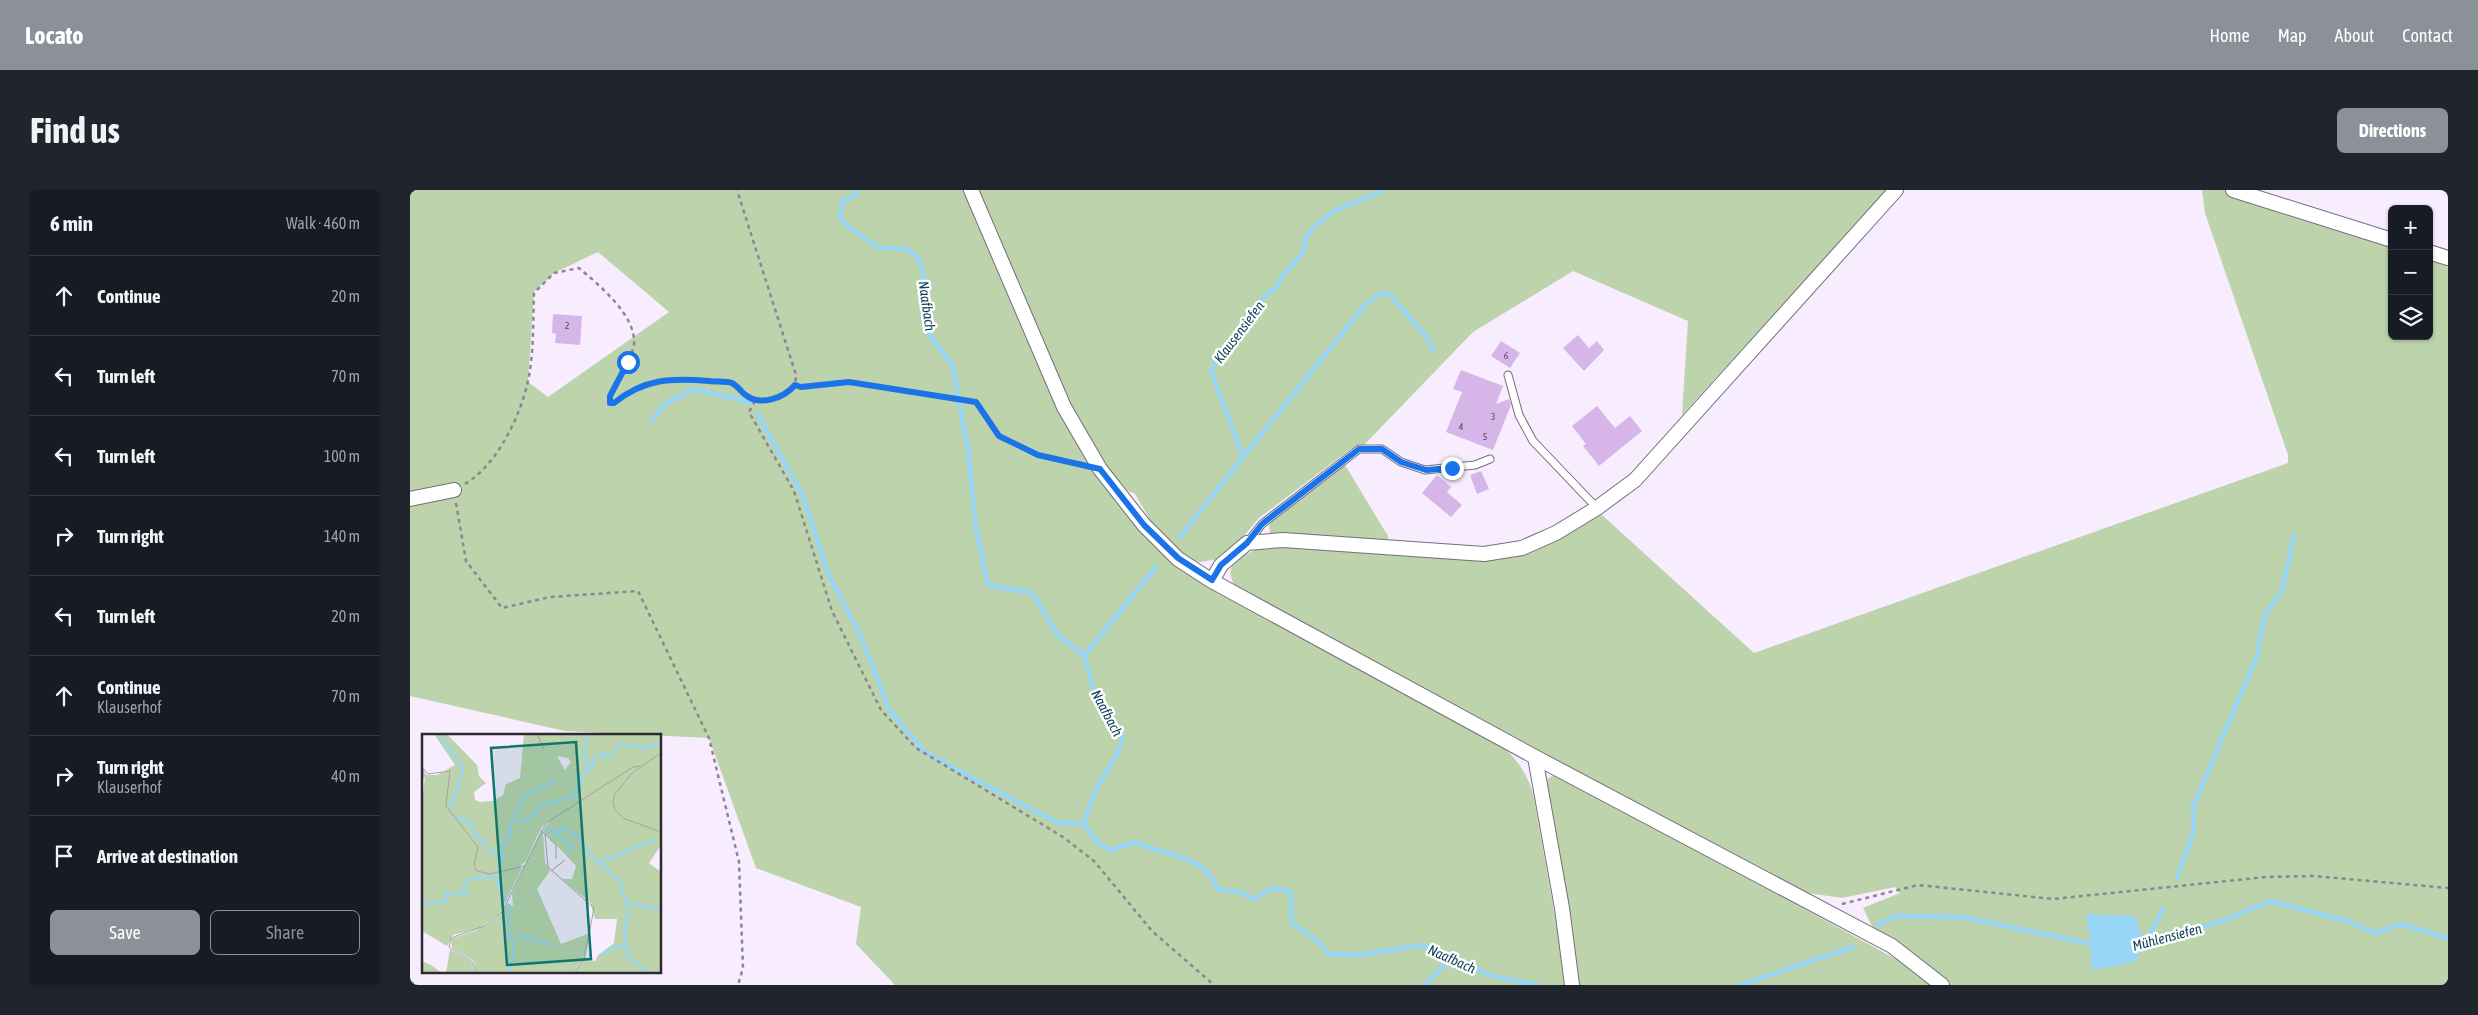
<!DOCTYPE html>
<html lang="en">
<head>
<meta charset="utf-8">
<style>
	body { margin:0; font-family:"Asap Condensed",sans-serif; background:#20242c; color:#f1f3f6 }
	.controls { position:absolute; right:15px; top:15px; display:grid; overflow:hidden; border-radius:8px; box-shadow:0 1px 4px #0004 }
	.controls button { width:45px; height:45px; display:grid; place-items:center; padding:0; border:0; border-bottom:1px solid #363941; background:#171b24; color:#f1f3f6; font:25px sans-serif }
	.stop { position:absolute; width:15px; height:15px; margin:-11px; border:4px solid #1a73e8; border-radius:50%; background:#fff }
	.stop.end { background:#1a73e8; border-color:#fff; box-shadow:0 1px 5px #0008 }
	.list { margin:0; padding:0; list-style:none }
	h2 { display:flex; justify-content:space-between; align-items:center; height:65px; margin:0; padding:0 20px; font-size:21px }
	h2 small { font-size:16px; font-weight:400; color:#9ea1a6 }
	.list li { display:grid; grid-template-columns:32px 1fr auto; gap:15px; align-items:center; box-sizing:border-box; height:80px; padding:0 20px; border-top:1px solid #363941 }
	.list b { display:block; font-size:19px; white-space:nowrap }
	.list p { margin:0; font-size:16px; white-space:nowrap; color:#9ea1a6 }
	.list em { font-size:16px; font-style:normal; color:#9ea1a6 }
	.actions { display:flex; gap:10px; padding:15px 20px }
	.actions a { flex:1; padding:11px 0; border:1px solid #8c9099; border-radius:8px; text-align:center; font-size:18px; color:#8c9099 }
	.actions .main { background:#8c9099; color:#fff }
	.icon { flex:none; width:28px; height:28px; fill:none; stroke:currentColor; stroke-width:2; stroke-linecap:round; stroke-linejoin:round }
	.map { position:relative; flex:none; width:2038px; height:795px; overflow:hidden; border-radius:8px }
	header { display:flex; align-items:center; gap:30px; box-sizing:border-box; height:70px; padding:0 25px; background:#8c9099; color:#fff }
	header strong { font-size:24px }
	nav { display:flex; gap:28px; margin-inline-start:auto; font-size:18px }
	.intro { display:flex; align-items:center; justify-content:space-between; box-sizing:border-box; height:120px; padding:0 30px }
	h1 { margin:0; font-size:35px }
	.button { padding:12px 22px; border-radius:8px; background:#8c9099; color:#fff; font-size:18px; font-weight:700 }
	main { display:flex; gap:30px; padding:0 30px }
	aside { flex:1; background:#171b24; border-radius:8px; box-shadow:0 1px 4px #0004 }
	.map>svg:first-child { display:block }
</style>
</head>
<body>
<header>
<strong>Locato</strong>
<nav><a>Home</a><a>Map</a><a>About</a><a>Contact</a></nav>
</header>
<div class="intro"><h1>Find us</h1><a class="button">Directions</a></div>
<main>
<aside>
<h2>6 min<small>Walk · 460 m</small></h2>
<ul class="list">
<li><svg class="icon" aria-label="ahead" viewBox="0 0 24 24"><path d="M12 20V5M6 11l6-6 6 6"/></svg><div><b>Continue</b></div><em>20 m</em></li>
<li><svg class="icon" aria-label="left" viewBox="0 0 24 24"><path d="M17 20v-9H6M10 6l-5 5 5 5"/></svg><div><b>Turn left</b></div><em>70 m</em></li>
<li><svg class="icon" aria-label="left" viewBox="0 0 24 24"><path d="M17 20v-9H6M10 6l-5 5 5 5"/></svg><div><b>Turn left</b></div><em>100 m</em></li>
<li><svg class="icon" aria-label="right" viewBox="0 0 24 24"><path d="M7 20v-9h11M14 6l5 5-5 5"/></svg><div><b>Turn right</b></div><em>140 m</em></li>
<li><svg class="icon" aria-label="left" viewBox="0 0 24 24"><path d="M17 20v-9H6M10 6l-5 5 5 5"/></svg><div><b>Turn left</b></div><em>20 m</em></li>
<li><svg class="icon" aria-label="ahead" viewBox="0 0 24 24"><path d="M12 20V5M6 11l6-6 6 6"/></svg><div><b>Continue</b><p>Klauserhof</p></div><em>70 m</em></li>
<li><svg class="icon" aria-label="right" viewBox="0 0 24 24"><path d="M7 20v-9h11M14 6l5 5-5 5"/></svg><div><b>Turn right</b><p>Klauserhof</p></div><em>40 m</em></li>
<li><svg class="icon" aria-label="arrive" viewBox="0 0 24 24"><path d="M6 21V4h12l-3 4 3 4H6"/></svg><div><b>Arrive at destination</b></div></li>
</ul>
<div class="actions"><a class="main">Save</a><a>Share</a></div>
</aside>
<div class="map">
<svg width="2038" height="795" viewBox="0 0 2038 795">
	<rect width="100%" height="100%" fill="#f8edff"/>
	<path fill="#bdd3ac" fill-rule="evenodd" d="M0 0H1477L1272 225 1278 131 1163 81 1063 142 955 254 942 258 849 328 821 361 809 369 790 372 776 368 743 335 725 304 718 301 688 268 764 371 784 388 811 405 1084 549C1105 567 1114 577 1123 603L1155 783 1133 596C1137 588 1141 585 1150 585L1493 773 1524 795H485L446 754 451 717 346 678 299 548 155 541 0 506ZM188 62 259 122 138 207 118 192 124 102 144 83Z
		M1792 0H1815L1982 54V146H2019V67L2038 75V795H1537L1463 738 1453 718 1490 703 1485 697 1432 708 1391 702 829 402C806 372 835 364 859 355L1068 368 1192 325 1344 463 1878 273V265L1795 23Z
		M935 275 978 346V354L860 345 859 335 865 328Z"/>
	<path fill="#98d6f7" d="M1676 724 1725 726 1735 755 1724 772 1691 779 1681 778V754Z"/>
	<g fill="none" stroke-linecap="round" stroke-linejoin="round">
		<path stroke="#98d6f7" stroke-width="4.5" d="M444 0 446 5 432 12 430 27 440 38 469 58 497 59 509 69 517 101 518 143 542 174 558 260 566 338 578 395 622 403 647 444 674 466 686 507 713 546C707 568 703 570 692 589 684 602 678 618 674 634L687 652 702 660 726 652C747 663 782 665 798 683 802 688 806 694 809 700L830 702 843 709 864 698 881 702 882 733 906 750 919 764 947 765 1012 755 1043 766 1078 785 1127 795
			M347 223 393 306 418 383 452 449 480 521 516 563 628 623 650 633 674 634
			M241 232 254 215 283 199 340 212
			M833 267 955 115 971 103 980 105 1015 145 1024 161
			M770 347 833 267 801 181 827 141 842 125 851 110 868 96 871 88 894 61 895 49 902 39 922 22 974 0
			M674 466 746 377
			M1767 688 1784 640 1783 617 1847 466 1855 424 1872 401 1884 345
			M1467 735 1485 726 1553 727 1686 755
			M1735 755 1753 719
			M1731 756 1812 731 1860 711 1937 731 1965 743 1991 734 2038 748
			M1015 795 1043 766
			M1330 795 1443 757"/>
	</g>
	<path fill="#d6b6e9" d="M143 124 172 126 170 155 145 153 146 144 142 143Z
		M1168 145 1179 158 1187 151 1194 160 1174 181 1153 158Z
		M1091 151 1110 163 1100 178 1081 166Z
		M1051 180 1093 196 1086 214 1099 209 1101 215 1083 260 1036 242 1052 202 1043 199Z
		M1187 216 1205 238 1220 226 1232 241 1189 276 1173 256 1176 254 1162 236Z
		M1071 281 1079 299 1067 304 1060 285Z
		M1027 285 1041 297 1037 302 1052 315 1041 327 1012 303Z"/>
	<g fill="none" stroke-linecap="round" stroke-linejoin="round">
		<g stroke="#766c7b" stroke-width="9">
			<path id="lane" d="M1098 185 1109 225 1123 251 1187 318
				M837 353 852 334 949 259H972L991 272 1015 280 1065 275 1080 269"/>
		</g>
		<g stroke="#766c7b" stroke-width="16">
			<path id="street" d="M561 0 654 217 690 279 734 335 768 369 802 391 1125 567 1482 756 1532 795
				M1823 0 1982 50
				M2019 62 2038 68
				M0 309 44 300
				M802 391 811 375 837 353 873 350 1074 364 1112 358 1146 343 1187 318 1225 290 1486 0
				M1125 567 1152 718 1162 795"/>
		</g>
		<path stroke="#8d8692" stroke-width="2.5" stroke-dasharray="4 4" stroke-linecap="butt" d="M385 195 391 197 439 192 566 211 589 246 627 265 671 275
			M345 211 339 222 384 301 422 421 471 520 506 558 653 647 684 671 742 741 804 795
			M55 294C87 275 110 227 118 191 124 163 123 132 124 103L144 83 169 78C189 95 226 125 224 154 222 171 207 190 200 206V213H204L232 196 263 188 323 193 345 211C363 209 386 206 386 185L327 0
			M46 313 56 371 92 418 140 407 228 401 299 548 329 672 333 778 328 795
			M1432 714 1508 695 1643 709 1856 687 1904 686 2038 698
			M0 792 7 795"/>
		<use href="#lane" stroke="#fff" stroke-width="7"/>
		<use href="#street" stroke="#fff" stroke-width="14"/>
	</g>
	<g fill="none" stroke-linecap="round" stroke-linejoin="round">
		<path stroke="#1a73e8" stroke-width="6" d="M218 172 200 206V213H204C235 188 262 188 299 191 306 192 316 191 322 193 328 196 332 203 337 206 351 216 374 208 385 195L391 197 439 192 566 212 589 246 628 265 690 279 734 335 768 368 802 390 811 375 837 353 852 334 949 259H972L991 272 1016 280 1042 278"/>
	</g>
	<g text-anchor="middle" stroke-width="5" stroke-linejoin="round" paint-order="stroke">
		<g font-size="10" fill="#574c5e">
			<text x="157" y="139">2</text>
			<text x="1096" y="169">6</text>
			<text x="1083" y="230">3</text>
			<text x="1051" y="240">4</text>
			<text x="1075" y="250">5</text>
		</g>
		<g font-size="14" font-style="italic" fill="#0b3f55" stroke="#fff">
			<text transform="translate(517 116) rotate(82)" y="5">Naafbach</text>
			<text transform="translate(829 142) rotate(-53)" y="5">Klausensiefen</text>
			<text transform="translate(697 523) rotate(62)" y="5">Naafbach</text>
			<text transform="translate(1757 747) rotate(-15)" y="5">Mühlensiefen</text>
			<text transform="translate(1042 769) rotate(24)" y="5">Naafbach</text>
		</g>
	</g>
	<g transform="translate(12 544)">
		<rect width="239" height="239" fill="#f8edff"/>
		<path d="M12 0H25L55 31 57 42 64 49 52 58 53 66 59 68 71 67 81 61 84 50 98 44 102 0H239V111L227 129 239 138V239H151L162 226 174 227 175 222 192 209 195 185H173L168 168 140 145H150L154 132 121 97 129 84 119 94 104 127 98 132 100 135 77 180 56 195 31 201 25 212 0 197V71L3 43 0 45V33L4 41H15L33 31ZM135 22 146 24 149 28 143 36ZM121 98 123 128 128 137 115 155 139 210 168 199 162 225 150 239H54L51 227 30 214 29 205 55 196 73 185 86 169 91 172 90 160 118 99ZM28 215 49 228 53 239H24ZM0 227 9 231 20 239H0Z" fill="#bdd3ac" fill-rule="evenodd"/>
		<path fill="none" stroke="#98d6f7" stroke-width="2.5" d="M17 0 41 35 28 76M167 35 161 21 167 0M33 83 49 89 51 98 64 111M92 84 102 63 133 46M124 93 132 99 141 94 157 104 169 122 198 147 207 178 202 197 206 223 227 239M132 99 150 112 145 118M65 113 80 125M178 128 232 106M73 144 84 167M0 169 25 167 24 159 44 160 41 155 46 146 76 141 81 121 80 111 86 107 90 86 101 88 116 77V72L151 63 155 54 158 55 159 42 171 32 170 25 174 22 182 19V23H189L198 10 222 14 239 9M206 169 239 176M86 193 87 170M86 197 92 211 88 239M94 201 131 211M179 222 187 215 202 211"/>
		<path fill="none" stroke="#a79fac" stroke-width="1" d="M115 0 122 15M239 19 210 39 193 60 191 67 193 76 201 84 239 98M0 33 6 40 28 37 24 72 56 113 52 131 55 137 68 140 102 132M118 96 123 100 126 133 172 174 162 226 151 239M123 100 134 111V125M129 137 143 126M54 239 50 228 27 213 29 204 62 192 80 178 124 89 211 33 218 32"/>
		<path fill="#0f766e" fill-opacity="0.15" stroke="#0f766e" stroke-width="2.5" d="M154 8 169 225 85 231 69 14Z"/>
		<rect width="239" height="239" fill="none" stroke="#2d2930" stroke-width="2.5"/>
	</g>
</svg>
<div class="controls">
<button>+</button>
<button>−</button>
<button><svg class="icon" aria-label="layers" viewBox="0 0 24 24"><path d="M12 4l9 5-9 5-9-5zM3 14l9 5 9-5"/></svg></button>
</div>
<div class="stop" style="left:218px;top:172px"></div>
<div class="stop end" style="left:1042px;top:278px"></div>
</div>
</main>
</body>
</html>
